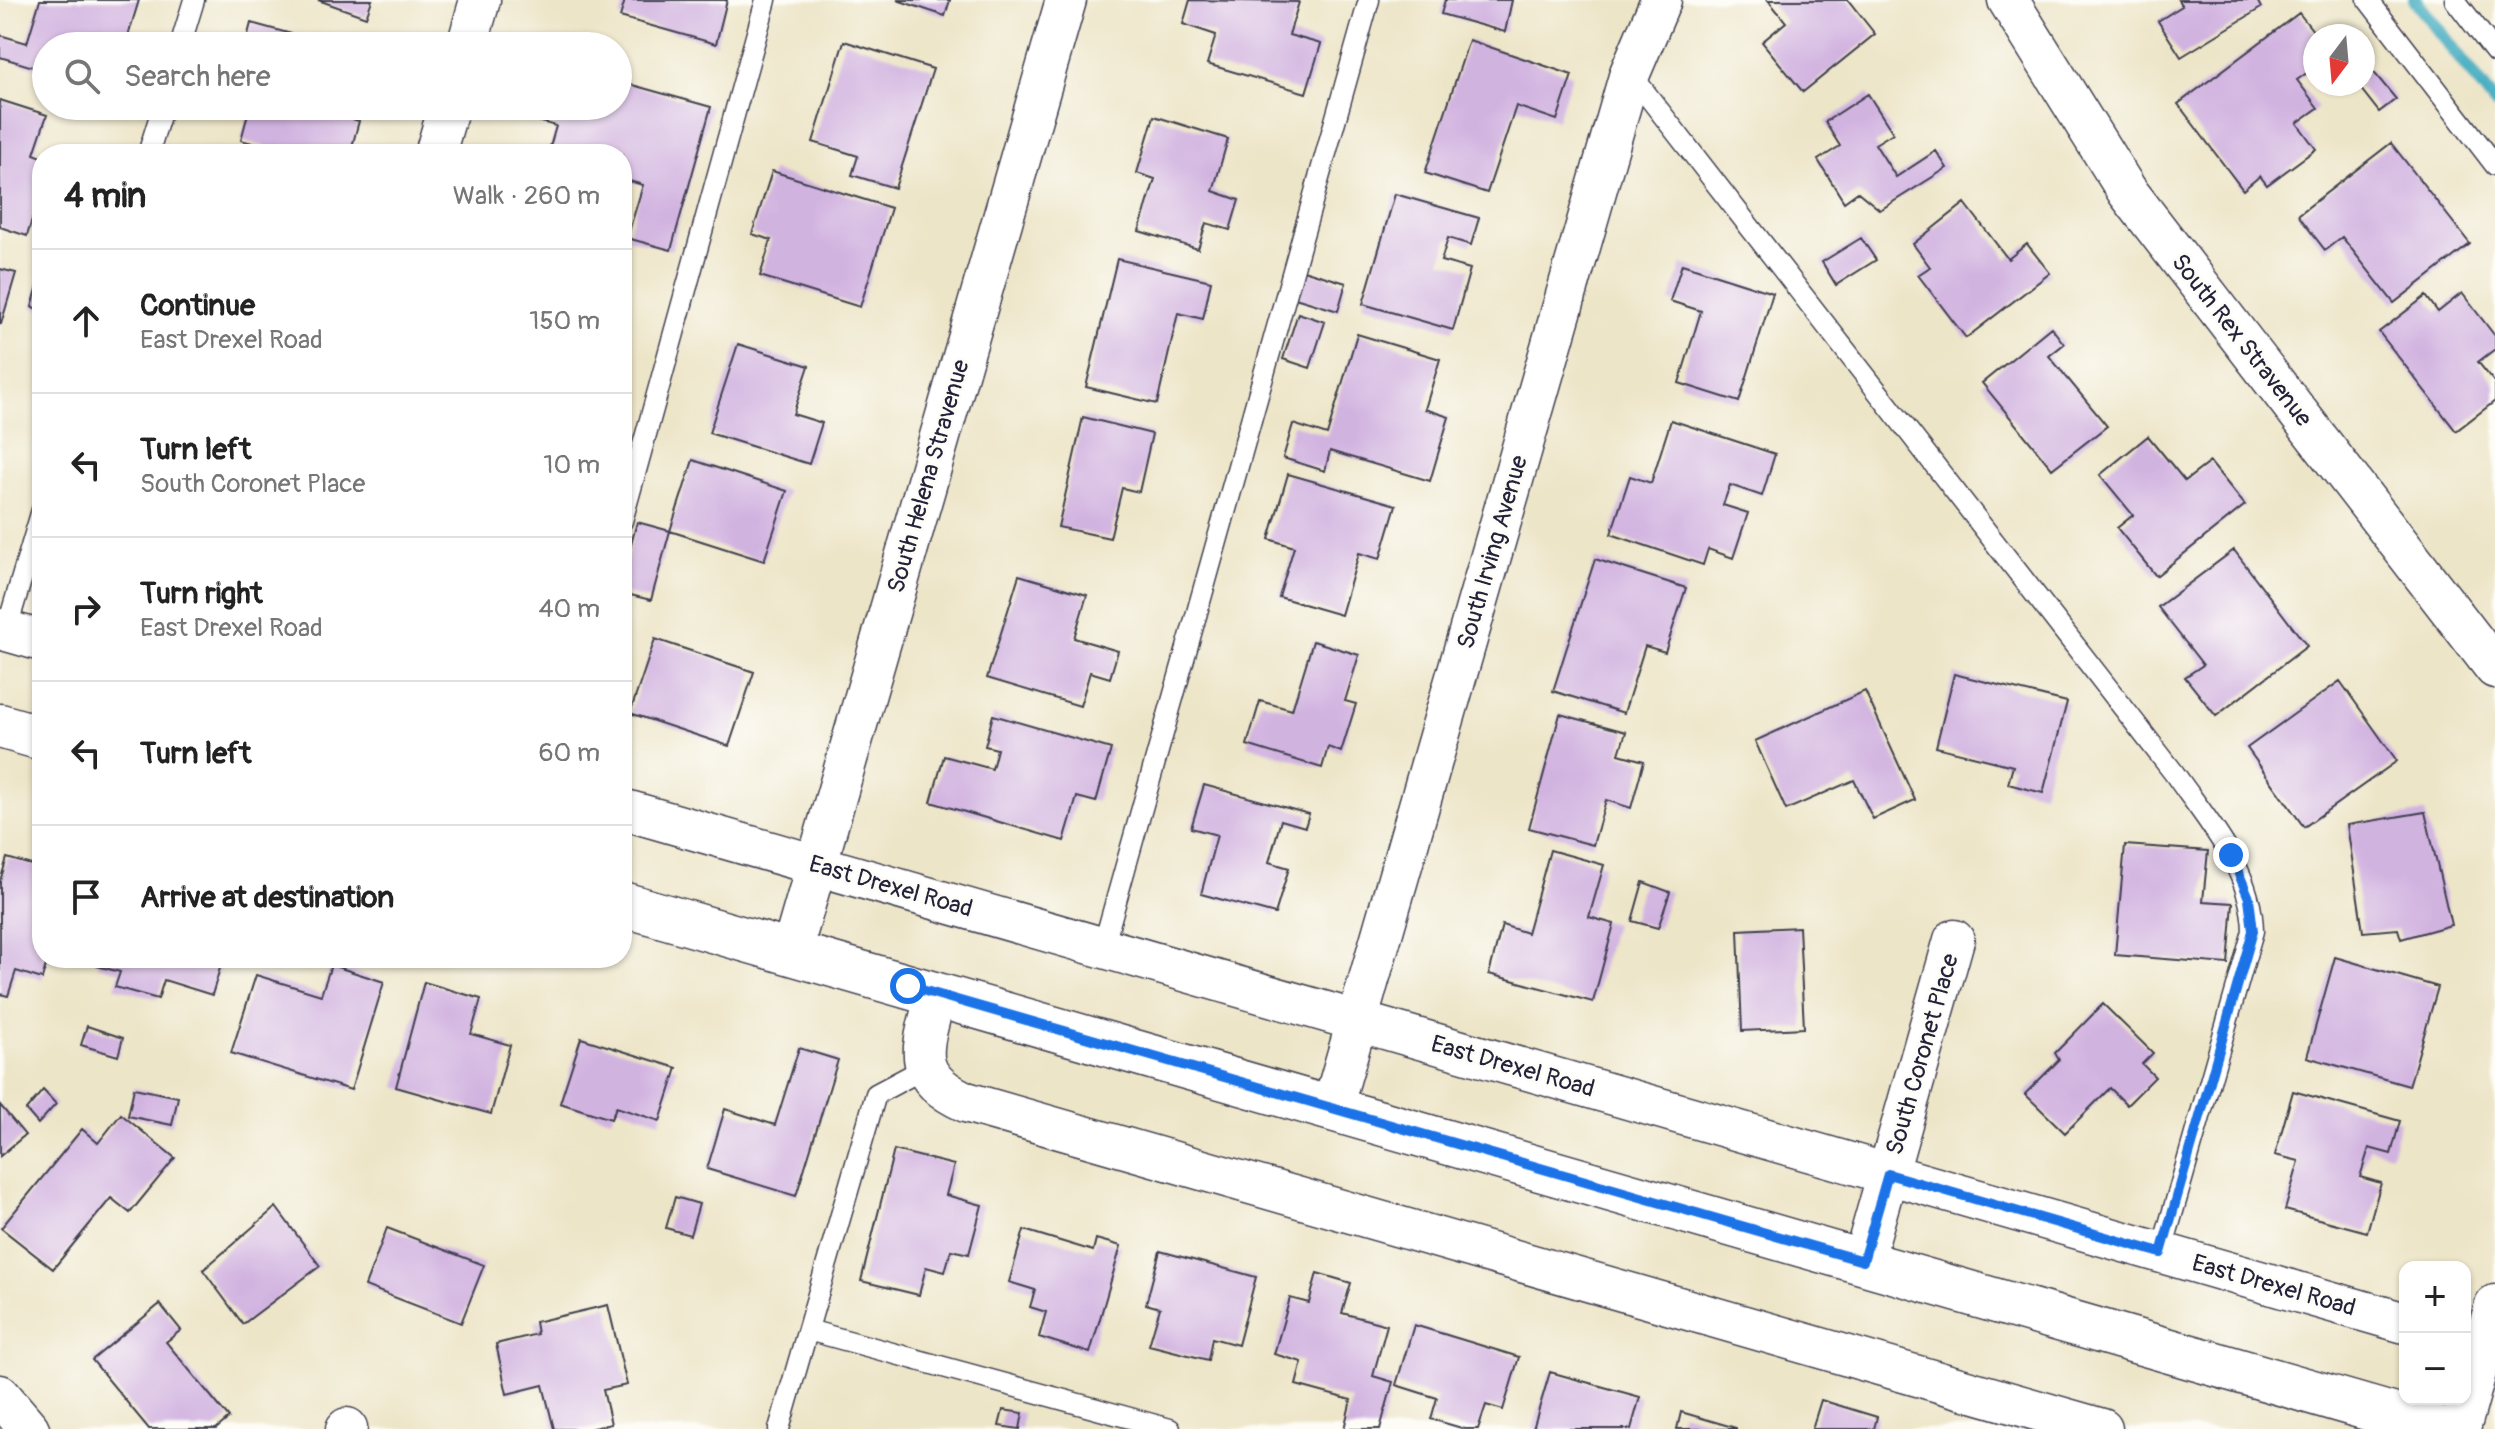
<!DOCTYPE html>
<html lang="en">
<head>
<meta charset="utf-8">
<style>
	body { margin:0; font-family:Pangolin,sans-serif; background:#f6f6f6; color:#222 }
	.controls { position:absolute; right:24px; bottom:24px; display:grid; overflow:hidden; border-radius:16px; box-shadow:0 2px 6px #0004 }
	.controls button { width:72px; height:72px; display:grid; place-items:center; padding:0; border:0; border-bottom:2px solid #e0e0e0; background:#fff; color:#222; font:40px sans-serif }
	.compass { position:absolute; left:2303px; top:24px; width:72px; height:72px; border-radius:50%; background:#fff; box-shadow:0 2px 6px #0004; rotate:196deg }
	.stop { position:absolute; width:24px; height:24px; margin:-18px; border:6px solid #1a73e8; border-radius:50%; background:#fff }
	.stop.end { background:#1a73e8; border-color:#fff; box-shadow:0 2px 8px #0008 }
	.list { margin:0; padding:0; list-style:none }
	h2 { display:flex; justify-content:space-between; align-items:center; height:104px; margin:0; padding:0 32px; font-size:34px }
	h2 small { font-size:26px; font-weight:400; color:#767676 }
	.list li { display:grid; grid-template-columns:52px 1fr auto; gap:24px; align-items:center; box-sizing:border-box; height:144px; padding:0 32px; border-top:2px solid #e0e0e0 }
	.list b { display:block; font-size:30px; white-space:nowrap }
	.list p { margin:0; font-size:26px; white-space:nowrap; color:#767676 }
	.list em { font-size:26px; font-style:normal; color:#767676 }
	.icon { flex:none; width:44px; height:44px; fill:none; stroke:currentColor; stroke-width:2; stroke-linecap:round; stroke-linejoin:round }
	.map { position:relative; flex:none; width:2495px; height:1429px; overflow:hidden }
	.search { position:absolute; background:#fff; box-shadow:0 2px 6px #0004; left:32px; top:32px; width:600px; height:88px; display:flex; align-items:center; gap:20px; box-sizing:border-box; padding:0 28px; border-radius:44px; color:#767676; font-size:30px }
	.panel { position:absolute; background:#fff; box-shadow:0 2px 6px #0004; left:32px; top:144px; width:600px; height:824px; border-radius:32px }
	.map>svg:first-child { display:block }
</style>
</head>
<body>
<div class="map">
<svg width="2495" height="1429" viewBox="0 0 2495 1429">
	<rect width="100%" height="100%" fill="#fdfcf7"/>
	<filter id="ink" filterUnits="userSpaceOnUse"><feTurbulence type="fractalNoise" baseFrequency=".0125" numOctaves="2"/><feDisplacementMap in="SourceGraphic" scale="16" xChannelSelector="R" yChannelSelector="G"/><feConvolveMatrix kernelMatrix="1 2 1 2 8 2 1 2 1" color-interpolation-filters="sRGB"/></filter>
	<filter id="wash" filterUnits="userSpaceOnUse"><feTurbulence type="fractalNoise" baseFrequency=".006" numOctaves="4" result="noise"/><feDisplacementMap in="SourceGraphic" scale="32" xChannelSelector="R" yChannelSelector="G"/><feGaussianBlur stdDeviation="1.8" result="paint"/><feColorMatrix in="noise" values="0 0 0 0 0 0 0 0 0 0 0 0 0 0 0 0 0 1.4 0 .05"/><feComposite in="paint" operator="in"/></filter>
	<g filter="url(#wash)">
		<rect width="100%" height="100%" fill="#ede5c8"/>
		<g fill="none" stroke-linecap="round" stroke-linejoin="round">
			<path stroke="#41abc0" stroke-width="14" d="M2415 0 2495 103"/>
		</g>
		<g id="blocks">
			<path fill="#d1b3e0" d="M40 0H139L125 46H46V71L0 57V35L27 43Z
				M318 0H372L366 17Z
				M625 0H727L716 44 620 17Z
				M897 0H950L945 16Z
				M1190 0 1299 2 1289 35 1321 44 1306 93 1207 64 1216 35 1183 24Z
				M1445 0H1512L1505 32 1441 14Z
				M1768 0H1848L1875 34 1803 92 1762 42 1786 22Z
				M2178 0H2257L2261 8 2181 57 2158 21 2182 6Z
				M2299 13 2317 36 2315 67 2297 80 2318 108 2297 123 2316 149 2267 185 2260 176 2243 190 2178 104Z
				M251 23 332 45V46H245Z
				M1469 40 1572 75 1557 120 1516 106 1487 193 1425 173Z
				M844 41 933 69 895 188 852 175 858 156 813 142Z
				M2371 69 2396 99 2379 112 2357 84H2363V75Z
				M618 81 711 107 671 250 627 238 643 185 622 179V154H548L556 126 513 114 515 106H618Z
				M1868 94 1893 133 1875 144 1896 177 1936 151 1947 168 1880 210 1858 192 1844 202 1818 160 1840 146 1825 122Z
				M0 100 47 115 34 154 42 157V215L34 213 27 236 0 227Z
				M250 106H322L321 110 359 121 350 154H292L241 140Z
				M1154 116 1228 139 1213 191 1239 200 1230 230 1206 223 1198 249 1139 231 1155 179 1137 173Z
				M2391 143 2470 244 2394 303 2342 237 2325 250 2298 215Z
				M772 171 891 208 860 307 760 276 771 240 752 234Z
				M1395 194 1479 218 1471 245 1448 238 1441 261 1470 269 1453 330 1363 304Z
				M1965 203 2008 259 2027 244 2050 273 1966 338 1918 275 1930 267 1913 244Z
				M1861 238 1876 260 1836 285 1822 262Z
				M1117 259 1211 281 1203 319 1178 313 1157 404 1086 387Z
				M1682 264 1773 293 1739 402 1679 383 1701 311 1670 301Z
				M0 269 16 273 1 324H0Z
				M1303 270 1346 283 1338 311 1295 298Z
				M41 275H42V310L32 307Z
				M2462 293 2495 336V349L2478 362 2495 383V401L2456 431 2379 332 2426 296 2438 312Z
				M1298 313 1325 322 1310 368 1283 359Z
				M2051 327 2064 344 2049 356 2107 426 2052 469 1982 383Z
				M1357 334 1440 359 1425 409 1449 417 1430 481 1330 451 1325 471 1283 458 1293 424 1327 435Z
				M738 344 809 366 793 414 822 423 809 464 709 433Z
				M1083 417 1152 434 1139 492 1122 488 1110 538 1058 527Z
				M1671 420 1775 454 1762 496 1730 485 1723 505 1748 513 1733 558 1708 549 1703 565 1611 534 1630 476 1651 483Z
				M2148 436 2185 481 2210 462 2245 505 2156 576 2117 528 2133 515 2100 475Z
				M693 460 787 491 764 561 670 531Z
				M1288 474 1396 505 1380 559 1359 553 1341 615 1279 597 1294 547 1269 539Z
				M637 522 670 531 651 600 622 593V578Z
				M2234 550 2307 646 2216 716 2185 677 2203 665 2158 607Z
				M1595 559 1686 588 1665 652 1645 646 1624 713 1553 691Z
				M1019 575 1087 595 1074 638 1118 651 1110 678 1090 672 1080 706 987 678Z
				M655 639 754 672 729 746 630 713Z
				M1313 641 1359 655 1345 701 1356 704 1341 752 1328 747 1322 768 1247 745 1260 701 1292 710Z
				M1954 674 2067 702 2043 793 2008 784 2013 766 1936 747Z
				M2340 681 2397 761 2304 827 2247 748Z
				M1865 691 1915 800 1873 819 1854 780 1786 810 1755 741Z
				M1560 714 1626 732 1619 754 1644 761 1631 808 1606 800 1593 845 1529 828Z
				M993 715 1111 749 1096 802 1077 797 1064 841 931 802 944 756 992 769 997 749 985 746Z
				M1204 785 1309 814 1305 827 1281 820 1269 862 1289 868 1275 914 1201 894 1217 835 1191 828Z
				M2425 812 2451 925 2401 939 2398 929 2363 932 2347 825Z
				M2125 845 2208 851 2203 901 2233 903 2228 964 2115 955Z
				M1550 850 1604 865 1589 917 1614 924 1593 1002 1489 974 1502 925 1527 933Z
				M7 858 42 868V958H48L42 979 16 971 8 996 0 994V881Z
				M1643 882 1670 892 1658 928 1632 921Z
				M1799 927 1804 1028 1742 1031 1738 930Z
				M2335 957 2438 987 2409 1086 2307 1057Z
				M99 958H223L212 995 164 980 158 999 115 987 120 972 97 966Z
				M331 965 384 982 351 1090 231 1053 256 975 321 995Z
				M424 982 481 999 471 1034 510 1045 491 1114 396 1087Z
				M2103 1004 2153 1053 2142 1064 2155 1077 2127 1105 2110 1088 2065 1133 2025 1094 2059 1060 2055 1053Z
				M87 1026 123 1038 118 1056 81 1045Z
				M581 1038 677 1068 660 1121 616 1107 611 1119 560 1103Z
				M799 1048 838 1060 796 1196 707 1169 725 1109 775 1125Z
				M134 1088 178 1097 172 1125 128 1116Z
				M43 1090 56 1104 38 1124 26 1110Z
				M2293 1091 2400 1121 2391 1154 2369 1148 2360 1177 2381 1183 2367 1232 2285 1210 2299 1161 2275 1155Z
				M0 1105 25 1135 0 1156Z
				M121 1114 175 1158 130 1213 111 1198 53 1269 1 1228 82 1129 98 1143Z
				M894 1150 954 1165 946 1195 982 1205 969 1254 951 1250 945 1272 926 1267 919 1295 861 1281Z
				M675 1197 699 1204 690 1235 666 1228Z
				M276 1207 320 1266 243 1324 203 1270Z
				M387 1228 484 1265 461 1323 365 1286Z
				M1024 1230 1093 1251 1096 1239 1121 1246 1090 1353 1039 1337 1046 1312 1030 1307 1035 1290 1009 1282Z
				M1160 1251 1256 1277 1238 1345 1212 1338 1208 1360 1149 1345 1160 1308 1146 1304Z
				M1317 1273 1351 1283 1342 1313 1387 1325 1373 1376 1393 1382 1380 1429H1344L1351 1400 1296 1385 1302 1362 1274 1354 1290 1298 1309 1303Z
				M160 1304 181 1330 166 1342 229 1418 216 1429H149L92 1360Z
				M608 1305 627 1385 603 1390 611 1424 589 1429H554L543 1385 507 1394 496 1344 537 1334 535 1322Z
				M1414 1325 1519 1357 1503 1410 1486 1405 1478 1429H1465L1431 1419 1437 1398 1396 1385Z
				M1550 1372 1640 1397 1631 1429H1533Z
				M1821 1400 1877 1417 1874 1429H1812Z
				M1003 1410 1023 1413 1020 1429 999 1426Z
				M1681 1412 1736 1428V1429H1677Z"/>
		</g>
	</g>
	<g filter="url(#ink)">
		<use href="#blocks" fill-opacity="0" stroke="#403f50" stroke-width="2"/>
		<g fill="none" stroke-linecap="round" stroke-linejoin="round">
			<g stroke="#403f50" stroke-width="23">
				<path id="service" d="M2368 0 2495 165
					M2455 0 2495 52
					M180 46 194 0
					M1630 73 2174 773C2207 821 2252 869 2253 931L2161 1253
					M148 154 163 106
					M622 521 766 0
					M6 631 42 510
					M1103 947 1369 0
					M808 1330 1170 1429
					M779 1429 876 1094 923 1069"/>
			</g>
			<g stroke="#403f50" stroke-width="43">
				<path id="minor" d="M2008 0 2127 191 2495 668
					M467 46 480 0
					M435 154 449 106
					M0 629 42 641
					M622 809 2405 1323
					M791 953 1066 0
					M936 994C923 1047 907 1075 966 1102L2102 1429
					M1332 1108 1630 73 1661 0
					M1863 1261 1954 940
					M0 1395 29 1429
					M346 1429 347 1428
					M2460 1429 2495 1305"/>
			</g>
			<g stroke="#403f50" stroke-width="47">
				<path id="tertiary" d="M0 726 42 738
					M622 904 2440 1429"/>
			</g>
			<use href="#service" stroke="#fff" stroke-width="20"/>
			<use href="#minor" stroke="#fff" stroke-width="40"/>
			<use href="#tertiary" stroke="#fff" stroke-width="44"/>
		</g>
	</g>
	<g fill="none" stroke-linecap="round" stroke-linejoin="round" filter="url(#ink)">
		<path stroke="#1a73e8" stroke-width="10" d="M908 986 1863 1261 1888 1174 2161 1253 2253 931 2249 898 2231 855"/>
	</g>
	<g text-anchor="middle" stroke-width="6" stroke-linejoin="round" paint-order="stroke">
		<g font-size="24" fill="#22223b" stroke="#fdfcf7">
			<text transform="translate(2242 340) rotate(52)" y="8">South Rex Stravenue</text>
			<text transform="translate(928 476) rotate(-74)" y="8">South Helena Stravenue</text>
			<text transform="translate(1492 552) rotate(-74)" y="8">South Irving Avenue</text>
			<text transform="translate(891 886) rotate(16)" y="8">East Drexel Road</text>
			<text transform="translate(1922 1054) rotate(-74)" y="8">South Coronet Place</text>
			<text transform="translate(1513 1066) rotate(16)" y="8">East Drexel Road</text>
			<text transform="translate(2274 1285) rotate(16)" y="8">East Drexel Road</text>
		</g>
	</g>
</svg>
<div class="controls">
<button>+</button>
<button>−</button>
</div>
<svg class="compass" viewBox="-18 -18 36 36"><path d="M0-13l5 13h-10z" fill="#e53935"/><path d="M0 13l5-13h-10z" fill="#767676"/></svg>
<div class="stop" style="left:908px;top:986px"></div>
<div class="stop end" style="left:2231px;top:855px"></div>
<div class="search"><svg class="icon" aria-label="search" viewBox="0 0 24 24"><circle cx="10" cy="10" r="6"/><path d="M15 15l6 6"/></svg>Search here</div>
<section class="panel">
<h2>4 min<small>Walk · 260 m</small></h2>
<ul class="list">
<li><svg class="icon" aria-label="ahead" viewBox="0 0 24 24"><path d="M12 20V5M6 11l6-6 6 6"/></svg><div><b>Continue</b><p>East Drexel Road</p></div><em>150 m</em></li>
<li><svg class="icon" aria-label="left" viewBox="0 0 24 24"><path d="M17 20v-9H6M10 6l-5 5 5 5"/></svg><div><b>Turn left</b><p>South Coronet Place</p></div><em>10 m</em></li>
<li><svg class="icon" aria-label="right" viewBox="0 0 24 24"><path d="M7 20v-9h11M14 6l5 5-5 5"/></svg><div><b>Turn right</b><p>East Drexel Road</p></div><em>40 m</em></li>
<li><svg class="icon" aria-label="left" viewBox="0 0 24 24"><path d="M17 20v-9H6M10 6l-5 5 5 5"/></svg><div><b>Turn left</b></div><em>60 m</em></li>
<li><svg class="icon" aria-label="arrive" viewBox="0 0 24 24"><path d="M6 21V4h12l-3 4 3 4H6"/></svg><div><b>Arrive at destination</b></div></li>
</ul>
</section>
</div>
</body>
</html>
